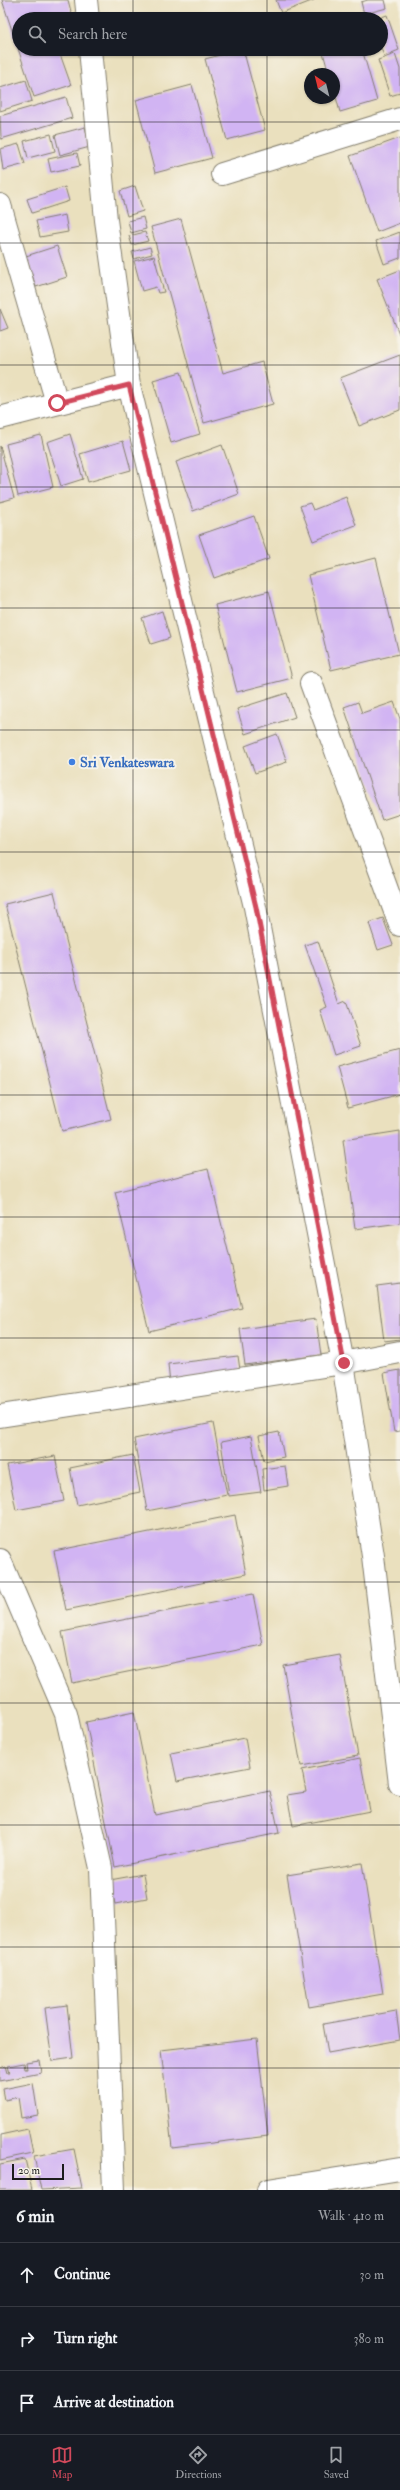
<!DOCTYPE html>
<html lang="en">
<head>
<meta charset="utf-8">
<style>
	body { margin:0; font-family:"IM FELL Double Pica",serif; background:#20242c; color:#f1f3f6 }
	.compass { position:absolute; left:304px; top:68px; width:36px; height:36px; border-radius:50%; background:#171b24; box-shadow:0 1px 3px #0004; rotate:325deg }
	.scale { position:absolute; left:12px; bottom:10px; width:52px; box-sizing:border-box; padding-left:4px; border:2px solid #1c1c1c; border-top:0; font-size:11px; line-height:14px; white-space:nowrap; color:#1c1c1c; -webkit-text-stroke:3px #f7f3e8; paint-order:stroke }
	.stop { position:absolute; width:12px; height:12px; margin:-9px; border:3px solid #d1495b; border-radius:50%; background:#fff }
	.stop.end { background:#d1495b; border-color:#fff; box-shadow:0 1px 4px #0008 }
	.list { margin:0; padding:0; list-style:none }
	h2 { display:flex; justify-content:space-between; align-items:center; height:52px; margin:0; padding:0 16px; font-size:17px }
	h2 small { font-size:13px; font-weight:400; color:#9ea1a6 }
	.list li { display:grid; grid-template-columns:26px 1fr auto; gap:12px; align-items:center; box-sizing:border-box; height:64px; padding:0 16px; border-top:1px solid #363941 }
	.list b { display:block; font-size:15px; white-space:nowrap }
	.list em { font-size:13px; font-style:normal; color:#9ea1a6 }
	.icon { flex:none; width:22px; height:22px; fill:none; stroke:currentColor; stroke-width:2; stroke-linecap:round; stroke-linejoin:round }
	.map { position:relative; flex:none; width:400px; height:2190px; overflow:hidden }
	.search { position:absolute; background:#171b24; box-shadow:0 1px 3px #0004; left:12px; right:12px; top:12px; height:44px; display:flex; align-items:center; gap:10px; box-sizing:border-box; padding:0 14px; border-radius:22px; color:#9ea1a6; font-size:15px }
	.sheet { height:244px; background:#171b24 }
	nav { display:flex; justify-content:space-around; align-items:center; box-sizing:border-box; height:56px; border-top:1px solid #363941; background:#171b24; font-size:11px; color:#9ea1a6 }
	nav a { display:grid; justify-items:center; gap:2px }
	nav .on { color:#d1495b }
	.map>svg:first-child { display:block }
</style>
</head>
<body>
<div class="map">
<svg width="400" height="2190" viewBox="0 0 400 2190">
	<rect width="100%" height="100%" fill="#f7f3e8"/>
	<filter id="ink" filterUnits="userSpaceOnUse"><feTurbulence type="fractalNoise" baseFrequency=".025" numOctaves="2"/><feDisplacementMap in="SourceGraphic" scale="8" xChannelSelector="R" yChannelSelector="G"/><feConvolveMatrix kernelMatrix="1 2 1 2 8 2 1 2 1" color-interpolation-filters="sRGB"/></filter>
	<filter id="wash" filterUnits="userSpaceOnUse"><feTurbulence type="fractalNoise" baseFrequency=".012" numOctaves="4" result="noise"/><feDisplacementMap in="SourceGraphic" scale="16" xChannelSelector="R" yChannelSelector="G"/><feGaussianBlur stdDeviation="0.9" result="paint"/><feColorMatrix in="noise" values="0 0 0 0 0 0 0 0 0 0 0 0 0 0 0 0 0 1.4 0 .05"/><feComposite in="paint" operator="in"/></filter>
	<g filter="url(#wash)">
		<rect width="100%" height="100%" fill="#eae0be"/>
		<g id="blocks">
			<path fill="#d1b4f3" d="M2 0H68L73 19H19V49H77L60 54 71 85 34 97Z
				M276 0H314L281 13Z
				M368 0H385L387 8 364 14 361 2Z
				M387 15 399 50 384 56 381 48V19H376Z
				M243 49 265 130 227 140 205 59Z
				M322 49H362L377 101 340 112 334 90V74H329Z
				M395 54 400 69V93L390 96 378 60Z
				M26 80 32 101 0 111V88Z
				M192 85 212 158 155 173 136 100Z
				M66 97 72 118 1 139 0 116Z
				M85 127 90 147 60 155 55 135Z
				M51 134 55 151 28 158 24 141Z
				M400 138V223L377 232 350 156Z
				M19 144 25 164 3 170 0 149Z
				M77 153 80 166 51 172 48 159Z
				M135 186 143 211 127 216 120 191Z
				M65 187 69 201 32 213 27 199Z
				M65 215 68 232 40 237 36 221Z
				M143 217 146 229 131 233 128 221Z
				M181 219 223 373 262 362 273 404 204 423 151 227Z
				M145 232 148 241 132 245 129 236Z
				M400 232V258L384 264 376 241Z
				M57 246 67 277 36 287 26 256Z
				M150 247 152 254 134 259 132 252Z
				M154 256 164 292 158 293 156 287 142 291 134 261Z
				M400 270V336L377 279Z
				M0 309 8 328 0 331Z
				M400 355V410L359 426 340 378Z
				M181 372 200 434 171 443 153 380Z
				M70 434 83 479 61 486 47 442Z
				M41 435 53 487 18 496 6 444Z
				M123 441 131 470 88 482 80 454Z
				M222 445 239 494 193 511 176 462Z
				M0 446 14 498 0 502Z
				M346 497 356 525 313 541 300 506 310 503 313 510Z
				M254 516 269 559 214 578 199 535Z
				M376 558 399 654 331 670 308 575Z
				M269 591 292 678 237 692 215 605Z
				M162 611 170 638 151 644 142 618Z
				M287 693 295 717 245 734 237 709Z
				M358 702 362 713 394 702 400 719V814L382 820 344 707Z
				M277 734 287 762 255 773 245 746Z
				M54 892 111 1119 62 1131 5 904Z
				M383 918 393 945 378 950 369 923Z
				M318 941 339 1004 346 1001 361 1046 334 1055 320 1010 327 1007 305 945Z
				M400 1050V1094L348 1108 337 1067Z
				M400 1131V1223L355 1229 343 1140Z
				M208 1169 242 1308 149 1331 115 1192Z
				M400 1283V1339L384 1341 377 1286Z
				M316 1319 321 1355 245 1365 240 1329Z
				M238 1356 241 1377 170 1385 168 1364Z
				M400 1370V1431L394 1432 384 1373Z
				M213 1423 227 1495 147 1511 134 1439Z
				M279 1432 284 1457 264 1461 259 1436Z
				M251 1436 261 1492 229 1496 221 1442Z
				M133 1455 140 1492 77 1505 70 1468Z
				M55 1456 64 1501 16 1510 7 1465Z
				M285 1466 288 1486 264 1490 262 1469Z
				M235 1515 246 1574 66 1610 54 1551Z
				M253 1594 263 1645 72 1683 62 1632Z
				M340 1655 358 1756 301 1766 283 1665Z
				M134 1712 155 1815 270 1791 279 1833 115 1867 86 1722Z
				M245 1738 250 1767 177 1781 171 1753Z
				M360 1758 370 1811 293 1826 287 1795 306 1792 302 1770Z
				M362 1863 383 1994 309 2007 287 1875Z
				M143 1874 147 1898 115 1904 110 1880Z
				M67 2005 73 2058 52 2061 45 2008Z
				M396 2011 400 2040 328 2053 323 2024Z
				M257 2039 268 2136 172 2148 161 2050Z
				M39 2060 41 2073 0 2081V2068L6 2066 8 2073H10L8 2066 24 2063 25 2069H27L26 2062Z
				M33 2083 38 2115 21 2118 18 2097 5 2100 3 2089Z
				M28 2129 33 2153 0 2160V2135Z
				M74 2149 82 2188 41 2190 34 2156Z
				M25 2159 32 2190H0V2164Z"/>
		</g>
	</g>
	<g filter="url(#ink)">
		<use href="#blocks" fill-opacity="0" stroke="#837e6d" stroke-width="1"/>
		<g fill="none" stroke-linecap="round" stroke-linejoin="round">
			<g stroke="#837e6d" stroke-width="24">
				<path id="minor" d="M86 0 88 19
					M90 49 106 220 129 385 255 907 343 1363 373 1556 400 1784
					M222 174 400 119
					M0 205 57 403
					M0 418 129 385
					M311 683 400 925
					M0 1416 343 1363 400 1352
					M0 1560 66 1714 101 1868 114 2190
					M268 2190 400 2169"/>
			</g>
			<use href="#minor" stroke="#fff" stroke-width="22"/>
		</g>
	</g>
	<g fill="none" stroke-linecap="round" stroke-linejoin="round" filter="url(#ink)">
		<path stroke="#d1495b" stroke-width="5" d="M57 403 129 385 256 907 344 1363"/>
	</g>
	<path fill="none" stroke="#1c1c1c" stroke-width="1" stroke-opacity="0.55" d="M133 0V19M267 0V19M133 49V2190M267 49V2190M0 122H400M0 243H400M0 365H400M0 487H400M0 608H400M0 730H400M0 852H400M0 973H400M0 1095H400M0 1217H400M0 1338H400M0 1460H400M0 1582H400M0 1703H400M0 1825H400M0 1947H400M0 2068H400"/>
	<circle fill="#3f7fe0" stroke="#f7f3e8" stroke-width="1.5" cx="72" cy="762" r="4"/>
	<g text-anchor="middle" stroke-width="4" stroke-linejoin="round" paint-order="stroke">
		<g font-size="14" font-weight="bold" fill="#366cbe" stroke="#f7f3e8" text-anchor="start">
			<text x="80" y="767">Sri Venkateswara</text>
		</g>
	</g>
</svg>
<svg class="compass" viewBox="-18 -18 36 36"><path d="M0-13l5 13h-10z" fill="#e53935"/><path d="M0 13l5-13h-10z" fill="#9ea1a6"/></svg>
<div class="scale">20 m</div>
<div class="stop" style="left:57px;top:403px"></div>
<div class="stop end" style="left:344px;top:1363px"></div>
<div class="search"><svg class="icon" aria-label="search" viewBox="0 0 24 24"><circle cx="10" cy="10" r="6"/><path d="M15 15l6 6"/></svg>Search here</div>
</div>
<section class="sheet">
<h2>6 min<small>Walk · 410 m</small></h2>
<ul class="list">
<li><svg class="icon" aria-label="ahead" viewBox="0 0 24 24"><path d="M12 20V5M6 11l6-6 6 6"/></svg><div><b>Continue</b></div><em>30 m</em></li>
<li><svg class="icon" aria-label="right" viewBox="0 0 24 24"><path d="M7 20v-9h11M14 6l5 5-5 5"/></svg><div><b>Turn right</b></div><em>380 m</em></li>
<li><svg class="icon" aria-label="arrive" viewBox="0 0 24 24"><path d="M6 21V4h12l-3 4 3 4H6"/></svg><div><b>Arrive at destination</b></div></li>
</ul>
</section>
<nav>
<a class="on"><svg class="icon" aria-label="map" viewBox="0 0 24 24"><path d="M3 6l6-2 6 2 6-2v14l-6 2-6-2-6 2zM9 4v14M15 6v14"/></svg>Map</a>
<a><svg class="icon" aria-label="directions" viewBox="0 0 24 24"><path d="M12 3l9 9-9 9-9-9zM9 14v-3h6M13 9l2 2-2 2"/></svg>Directions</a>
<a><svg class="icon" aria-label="saved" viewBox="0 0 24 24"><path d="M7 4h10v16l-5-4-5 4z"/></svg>Saved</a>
</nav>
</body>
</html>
